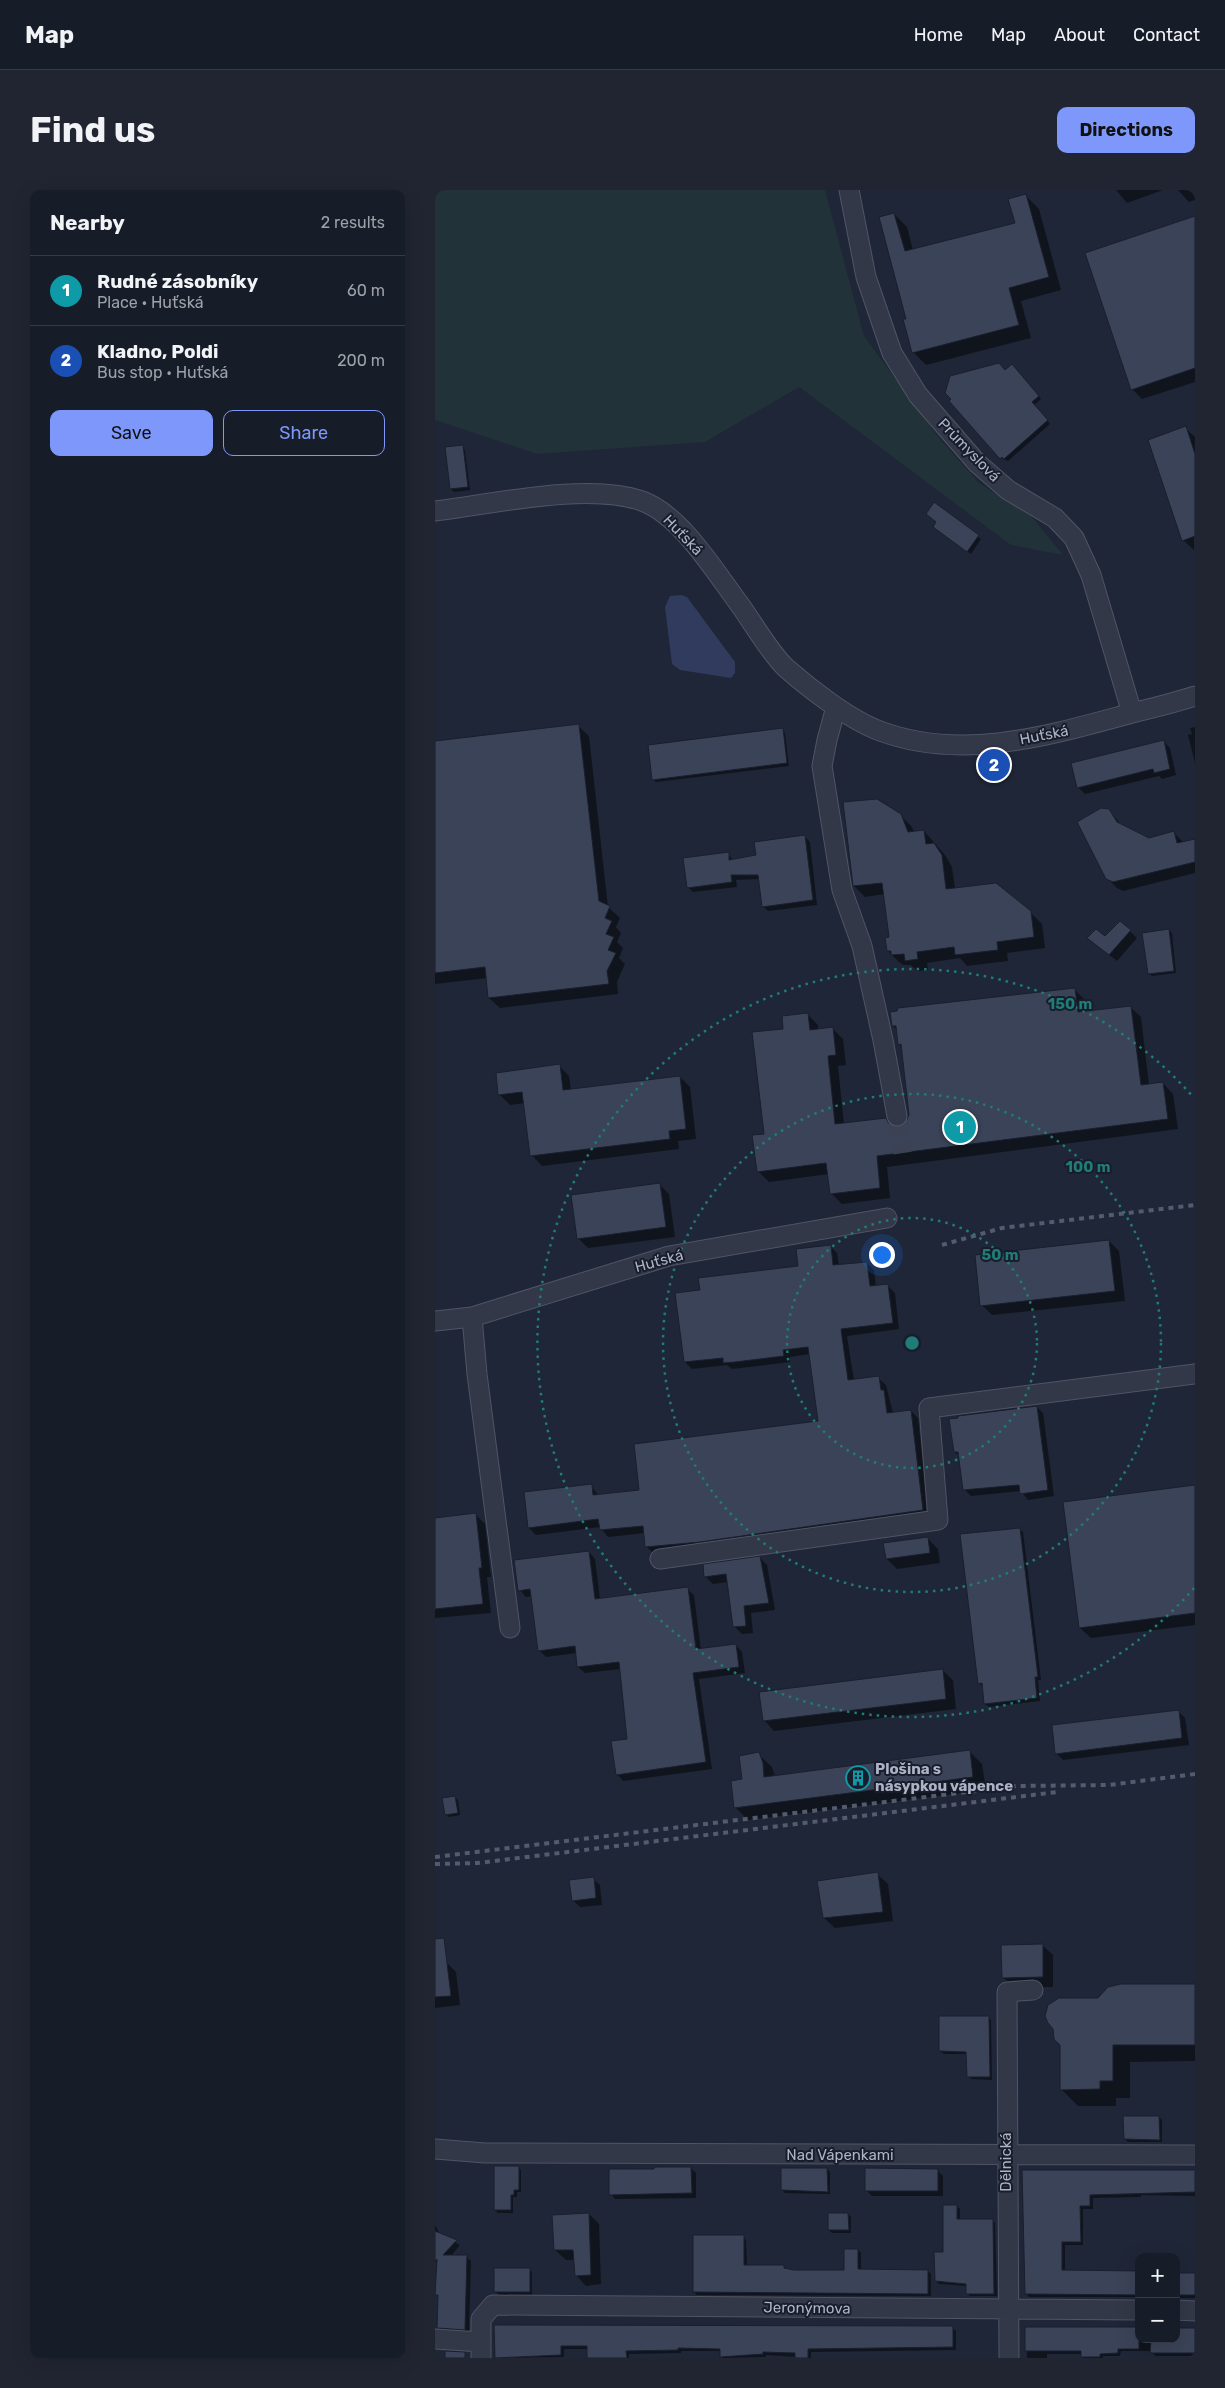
<!DOCTYPE html>
<html lang="en">
<head>
<meta charset="utf-8">
<style>
	body { margin:0; font-family:Rubik,sans-serif; background:#202531; color:#f1f3f6 }
	.controls { position:absolute; right:15px; bottom:15px; display:grid; overflow:hidden; border-radius:10px; box-shadow:0 5px 20px #0002 }
	.controls button { width:45px; height:45px; display:grid; place-items:center; padding:0; border:0; border-bottom:1px solid #363a46; background:#171c29; color:#f1f3f6; font:25px sans-serif }
	.you { position:absolute; left:446px; top:1064px; width:18px; height:18px; margin:-12px; border:4px solid #fff; border-radius:50%; background:#1a73e8; box-shadow:0 0 0 8px #1a73e833 }
	.badge { display:grid; place-items:center; width:32px; height:32px; border-radius:50%; background:#7d98fa; color:#fff; font-size:16px; font-weight:700 }
	.pin { position:absolute; translate:-50% -50%; border:2px solid #fff; box-shadow:0 1px 5px #0006 }
	.list { margin:0; padding:0; list-style:none }
	h2 { display:flex; justify-content:space-between; align-items:center; height:65px; margin:0; padding:0 20px; font-size:21px }
	h2 small { font-size:16px; font-weight:400; color:#9ea1a8 }
	.list li { display:grid; grid-template-columns:32px 1fr auto; gap:15px; align-items:center; box-sizing:border-box; height:70px; padding:0 20px; border-top:1px solid #363a46 }
	.list b { display:block; font-size:19px; white-space:nowrap }
	.list p { margin:0; font-size:16px; white-space:nowrap; color:#9ea1a8 }
	.list em { font-size:16px; font-style:normal; color:#9ea1a8 }
	.actions { display:flex; gap:10px; padding:15px 20px }
	.actions a { flex:1; padding:11px 0; border:1px solid #7d98fa; border-radius:10px; text-align:center; font-size:18px; color:#7d98fa }
	.actions .main { background:#7d98fa; color:#111 }
	.map { position:relative; flex:none; width:760px; height:2168px; overflow:hidden; border-radius:10px }
	header { display:flex; align-items:center; gap:30px; box-sizing:border-box; height:70px; padding:0 25px; background:#171c29; border-bottom:1px solid #363a46 }
	header strong { font-size:24px }
	nav { display:flex; gap:28px; margin-inline-start:auto; font-size:18px }
	.intro { display:flex; align-items:center; justify-content:space-between; box-sizing:border-box; height:120px; padding:0 30px }
	h1 { margin:0; font-size:35px }
	.button { padding:12px 22px; border-radius:10px; background:#7d98fa; color:#111; font-size:18px; font-weight:700 }
	main { display:flex; gap:30px; padding:0 30px }
	aside { flex:1; background:#171c29; border-radius:10px; box-shadow:0 5px 20px #0002 }
	.map>svg:first-child { display:block }
</style>
</head>
<body>
<header>
<strong>Map</strong>
<nav><a>Home</a><a>Map</a><a>About</a><a>Contact</a></nav>
</header>
<div class="intro"><h1>Find us</h1><a class="button">Directions</a></div>
<main>
<aside>
<h2>Nearby<small>2 results</small></h2>
<ul class="list">
<li><span class="badge" style="background:#0f9aa8">1</span><div><b>Rudné zásobníky</b><p>Place · Huťská</p></div><em>60 m</em></li>
<li><span class="badge" style="background:#1a4fb4">2</span><div><b>Kladno, Poldi</b><p>Bus stop · Huťská</p></div><em>200 m</em></li>
</ul>
<div class="actions"><a class="main">Save</a><a>Share</a></div>
</aside>
<div class="map">
<svg width="760" height="2168" viewBox="0 0 760 2168">
	<rect width="100%" height="100%" fill="#1f2637"/>
	<path fill="#213238" d="M0 0H390L429 146 504 248 544 293 597 327 628 365 576 355 364 197 270 252 102 264 0 230Z"/>
	<path fill="#303b5d" d="M246 405 252 407 300 472V483L296 488 245 480 237 474 230 417 235 406Z"/>
	<path fill="#0007" d="M681 0H728L692 13Z
		M743 0H760V10L754 12Z
		M591 6 604 19 626 100 586 111 596 148 491 175 478 162 459 24 472 37 478 60 581 34Z
		M760 27V192L707 209 697 199Z
		M580 179 606 209 599 215 615 234 573 271 566 268Z
		M750 238 760 247 759 360 748 350Z
		M27 257 30 260 35 300 19 302 16 299Z
		M499 314 546 349 536 364 502 339Z
		M143 536 154 546 173 717 185 728 181 737 186 743 182 752 188 758 184 768 190 774 182 792 183 804 65 818 54 808 52 788 0 794V552Z
		M760 537V573L753 545 757 544 755 538Z
		M347 540 350 543 354 576 221 592 218 589Z
		M728 551 735 558 741 585 727 589 724 586 650 604 643 597Z
		M674 620 687 636 714 649 739 643 749 653 760 650V683L688 701 682 698 672 688Z
		M465 625 477 637 479 642 489 641 510 665 517 677 520 699 595 722 607 734 610 758 572 763 573 771 532 776 525 768 492 773 493 780 482 781 476 775H468L464 772 453 761 455 749 450 704 430 707 419 696Z
		M370 647 375 652 382 715 333 721 328 716 325 689 301 690 302 697 258 702 253 697 293 664 298 670 322 666Z
		M685 732 702 748 682 771 653 748H671Z
		M734 740 737 743 741 783 717 786 714 783Z
		M640 800 650 810 652 822 695 817 706 827 714 895 728 893 738 904 743 939 452 977 455 1008 407 1014 396 1003 394 984 334 992 323 981 349 841 372 824 383 835V840L398 839 408 849 411 875 403 876 409 934 450 929 458 936 464 938 471 935 475 925 468 857 464 854 463 840 458 836Z
		M124 876 134 886 136 900 245 887 255 897 261 949 243 951 244 959 107 976 97 965 90 913 75 915 64 904Z
		M224 994 234 1004 240 1047 153 1058 143 1048Z
		M674 1051 684 1061 690 1111 557 1125 547 1115Z
		M395 1056 402 1063 404 1075 432 1073 439 1080 441 1097 453 1096 460 1103 464 1139 412 1146 419 1191 443 1188 451 1195 458 1223 476 1221 483 1228 494 1327 219 1364 212 1357 210 1343 173 1347 165 1337 101 1345 94 1338 156 1296 164 1306 205 1301 384 1232 375 1164 355 1167V1172L297 1179 292 1175 257 1179 250 1172 266 1101 365 1077Z
		M602 1217 608 1223 619 1306 593 1310 586 1301 536 1306 529 1299 525 1267 520 1262Z
		M760 1297V1435L656 1448 645 1438Z
		M40 1324 50 1334 56 1387H52L56 1423 0 1428V1329Z
		M584 1339 588 1342 606 1490H603L605 1511 554 1517 550 1514 548 1497 544 1493Z
		M492 1348 503 1359 505 1373 462 1379 452 1369Z
		M154 1362 160 1369 165 1409 252 1399 259 1405 266 1460 301 1455 307 1462 310 1483 264 1489 277 1579 188 1591 182 1584 194 1550 186 1479 150 1483 143 1477 142 1463 111 1467 104 1460 98 1406 91 1407 85 1400Z
		M325 1368 332 1375 340 1420 316 1423 318 1443 307 1444 300 1437 293 1392 278 1394 271 1387Z
		M507 1480 518 1490 521 1519 339 1541 329 1530Z
		M743 1521 750 1528 754 1555 628 1570 622 1564Z
		M534 1561 547 1574 551 1600 313 1630 300 1617 308 1590 323 1564 337 1577 340 1586Z
		M20 1607 23 1610 25 1625 14 1627 11 1624Z
		M442 1684 453 1694 458 1731 400 1738 389 1728Z
		M158 1689 165 1695 167 1715 145 1717 138 1710Z
		M607 1755 618 1765V1797H578L568 1787Z
		M11 1772 21 1782 25 1815 0 1818V1773Z
		M760 1795V1871L695 1872V1908H681V1916H643L626 1899V1855L611 1823 617 1812 624 1810 663 1809Z
		M553 1827 556 1830 557 1890 536 1889 533 1886 532 1864H509L505 1861Z
		M724 1927 727 1930V1952H693L690 1949Z
		M83 1977 86 1980V2002H82V2007H78V2023H63L60 2020Z
		M256 1978 261 1983V2008L180 2009 176 2004Z
		M392 1979 395 1982V2004L350 2003 347 2000Z
		M502 1980 508 1986V2006H437L431 2000Z
		M588 1981 760 1982V2006L706 2005V2007L658 2008V2019H648V2055H630V2082L704 2083V2107H594L591 2103Z
		M522 2016 525 2019V2030H557L560 2033 562 2106H535L532 2103V2096L504 2094 501 2091Z
		M154 2024 164 2034 166 2094 151 2096 141 2085 140 2070H131L120 2060Z
		M413 2024 416 2027V2043H397L394 2040Z
		M0 2035 5 2044 25 2055 16 2066 31 2067 36 2071 34 2144 8 2142 3 2137 21 2101 0 2071Z
		M308 2047 311 2050 312 2076H348L351 2080 410 2082 423 2060 426 2063V2080L493 2081 496 2084V2106L262 2105 259 2102Z
		M94 2079 97 2082V2105H64L61 2102Z
		M741 2083H760V2108H741Z
		M61 2136 517 2138 521 2141V2160L376 2162V2168L331 2165V2167L288 2168 286 2161H246V2163L194 2164V2168H154V2159H129V2167L61 2168Z
		M591 2138 704 2149H741L760 2139V2166H720L717 2161H686L685 2166H668V2168H649L647 2164H612V2168H592Z"/>
	<path fill="#3b4358" stroke="#1a1f2e" d="M591 4 614 87 574 98 584 135 477 163 468 129H471L444 27 459 23 470 61 580 33 573 9Z
		M760 26V178L696 200 650 63Z
		M564 173 570 180 577 174 604 206 597 212 613 230 569 269 567 267 565 269 514 211 516 209 510 203 515 186Z
		M751 236 760 264V346L747 351 713 250Z
		M28 255 33 297 15 299 10 257Z
		M499 312 544 345 532 362 498 337 501 332 491 324Z
		M144 534 164 711 175 716 170 728 177 731 171 744 179 747 173 760 181 763 172 781 174 794 53 808 50 777 0 783V551Z
		M348 538 352 573 217 590 213 555Z
		M729 550 735 579 719 583 718 579 642 598 636 573Z
		M442 609 466 624 473 642 489 640 491 654 499 653 507 665 511 699 561 693 596 721 599 747 562 752 563 760 520 765 519 757 482 762 483 769 470 771 469 764 456 765V761H452L450 748 454 747 447 693 418 696 408 612Z
		M666 618 674 619 682 632 714 648 739 641 742 653 760 649V672L678 692 671 689 642 632Z
		M370 645 378 710 327 717 323 685H296L297 692 252 698 248 668 294 662V670L321 665 319 652Z
		M685 731 696 740 674 765 652 748 661 739 670 746Z
		M734 739 739 781 713 784 707 743Z
		M640 798 643 822 696 816 706 895 728 892 733 929 442 966 445 998 395 1004 391 973 322 982 317 945 329 944 317 842 348 839 347 826 373 823 375 840 398 837 401 865 393 866 400 934 451 928 454 934 464 937 470 934 474 925 466 854 463 855 461 836H457L455 822 462 821 463 818Z
		M125 874 128 900 245 886 251 939 234 941 235 949 95 966 87 902 63 905 61 883Z
		M225 993 231 1037 142 1049 136 1005Z
		M674 1050 680 1101 545 1116 540 1065Z
		M396 1055 398 1075 432 1072 435 1096 453 1094 458 1133 406 1139 413 1190 444 1186 446 1200H449L452 1223 476 1220 488 1320 265 1352 210 1357 208 1336 165 1340 163 1329 93 1338 89 1302 157 1294 158 1305 204 1300 199 1254 383 1231 373 1157 348 1160 349 1166 300 1172 288 1173V1168L249 1172 240 1103 265 1100 263 1088 363 1076 361 1059Z
		M602 1216 613 1300 585 1304 584 1295 528 1300 523 1262H519L514 1229 523 1228V1226Z
		M760 1295V1423L644 1438 628 1312Z
		M41 1323 47 1378H44L48 1414 0 1419V1328Z
		M585 1338 603 1487H600L602 1508 549 1514 547 1493 543 1494 525 1344Z
		M493 1347 495 1363 451 1369 448 1353Z
		M154 1361 160 1409 253 1397 261 1459 301 1454 304 1477 258 1483 271 1572 181 1585 176 1551 192 1549 184 1472 142 1477 140 1456 103 1461 95 1399 83 1401 79 1370Z
		M325 1366 334 1413 309 1416 311 1436 298 1437 291 1384 269 1387 268 1374Z
		M508 1479 511 1509 328 1531 324 1502Z
		M744 1520 747 1548 620 1564 617 1535Z
		M535 1560 538 1587 299 1618 296 1591 307 1589 304 1566 324 1562 328 1573 329 1587Z
		M20 1606 23 1623 10 1625 7 1608Z
		M443 1682 448 1722 388 1728 382 1691Z
		M159 1687 161 1708 137 1711 134 1690Z
		M9 1748 16 1806 0 1807V1749Z
		M608 1754V1787L567 1788 566 1755Z
		M686 1794H760V1855H678V1891H665V1899L625 1900V1855L619 1849 618 1839 613 1833 610 1826 613 1815 624 1808H663L673 1797Z
		M504 1826H554L555 1887H532L531 1862 504 1861Z
		M688 1926H724L725 1950 689 1949Z
		M59 1976H84V2000H79V2005H76V2020H59Z
		M219 1977H256L257 2003 174 2005V1979H219Z
		M346 1978H392L393 2002 346 2000Z
		M430 1978 503 1979V2001H430Z
		M587 1980H760V2002L655 2005V2016H645L646 2052H627V2080L704 2081V2105L590 2104Z
		M508 2015H522V2029H558L559 2104H531V2094L500 2091 499 2062H508Z
		M154 2023 156 2085 140 2086 138 2060H119L117 2025Z
		M393 2023H413L414 2040H393Z
		M0 2041 22 2050 8 2065H32L30 2140 2 2138 3 2105H0L2 2069 0 2071Z
		M258 2045H309V2075H349V2078L359 2080H409V2059H423V2079L493 2080V2104L258 2102Z
		M59 2078H95V2102H59Z
		M741 2083H760V2105H741Z
		M59 2135 518 2136V2157L373 2159V2168H360V2163L328 2162V2164L285 2167V2159L243 2158V2160L191 2161 192 2168H152V2156H126V2165L60 2168Z
		M590 2137H704V2159H683V2163L665 2164V2167H646V2161H590Z
		M741 2138H760V2163H715L716 2149H741Z
		M10 2161 30 2162V2168H10Z"/>
	<g fill="none" stroke-linecap="round" stroke-linejoin="round">
		<path stroke="#3b4253" stroke-width="19" stroke-dasharray="19 9" stroke-linecap="butt" d="M462 926 468 963"/>
		<g stroke="#505566" stroke-width="21">
			<path id="street" d="M414 0 431 87 457 163 483 205 542 273 573 300 620 328 639 348 656 385 697 523
				M0 321C58 314 153 292 207 311 246 325 281 383 305 415 318 433 335 463 351 478 375 499 415 530 445 541 528 572 615 545 697 523 718 518 739 513 760 506
				M401 517 392 550 387 576 407 700 427 756 448 850 462 926
				M37 1127 42 1184 75 1438
				M0 1131 37 1127 234 1066 452 1028
				M225 1369 503 1330 494 1218 760 1184
				M0 1959 50 1963 760 1965
				M741 2120 760 2121
				M0 2149 46 2152
				M46 2168V2129L58 2115 704 2120
				M574 2168 572 1802 598 1800"/>
		</g>
		<use href="#street" stroke="#333848" stroke-width="19"/>
		<path stroke="#545b6f" stroke-width="4" stroke-dasharray="5 5" stroke-linecap="butt" d="M507 1055 567 1038 760 1015
			M0 1667 581 1596 674 1595 760 1584
			M0 1674 43 1673 622 1602"/>
	</g>
	<g fill="none" stroke="#1f7c77" stroke-width="2.5" stroke-dasharray="2.5 5">
		<circle cx="477" cy="1153" r="125"/>
		<circle cx="477" cy="1153" r="249"/>
		<path d="M759 1398A374 374 0 1 1 759 908"/>
	</g>
	<defs>
		<g id="building-ring" transform="scale(1.25)"><circle r="9.5" fill="#181d2c" stroke="#0f9aa8" stroke-width="1.5"/><path d="M-4-6H4V6H1V3H-1V6H-4ZM-2.5-4.3h1.7v1.8h-1.7ZM.8-4.3h1.7v1.8H.8ZM-2.5-1h1.7V.8h-1.7ZM.8-1h1.7V.8H.8Z" fill="#0f9aa8"/></g>
	</defs>
	<g fill-rule="evenodd">
		<use href="#building-ring" x="423" y="1588"/>
	</g>
	<g text-anchor="middle" stroke-width="4" stroke-linejoin="round" paint-order="stroke">
		<g font-size="15" fill="#adb2c5" stroke="#181d2c">
			<text transform="translate(534 260) rotate(46)" y="5">Průmyslová</text>
			<text transform="translate(248 345) rotate(46)" y="5">Huťská</text>
			<text transform="translate(609 545) rotate(-11)" y="5">Huťská</text>
			<text transform="translate(224 1071) rotate(-15)" y="5">Huťská</text>
			<text x="405" y="1970">Nad Vápenkami</text>
			<text transform="translate(571 1972) rotate(-90)" y="5">Dělnická</text>
			<text transform="translate(372 2118) rotate(1)" y="5">Jeronýmova</text>
		</g>
		<g font-size="15" font-weight="bold" fill="#adb2c5" stroke="#181d2c" text-anchor="start">
			<text x="440" y="1584">Plošina s<tspan x="440" dy="17">násypkou vápence</tspan></text>
		</g>
	</g>
	<circle cx="477" cy="1153" r="8" fill="#1f7c77" stroke="#181d2c" stroke-width="2.5"/>
	<g font-size="15" text-anchor="middle" font-weight="bold" fill="#1f7c77" stroke="#181d2c" stroke-width="4" stroke-linejoin="round" paint-order="stroke">
		<text x="635" y="819">150 m</text>
		<text x="653" y="982">100 m</text>
		<text x="565" y="1070">50 m</text>
	</g>
</svg>
<div class="controls">
<button>+</button>
<button>−</button>
</div>
<div class="you"></div>
<div class="pin badge" style="left:525px;top:937px;background:#0f9aa8">1</div>
<div class="pin badge" style="left:559px;top:575px;background:#1a4fb4">2</div>
</div>
</main>
</body>
</html>
